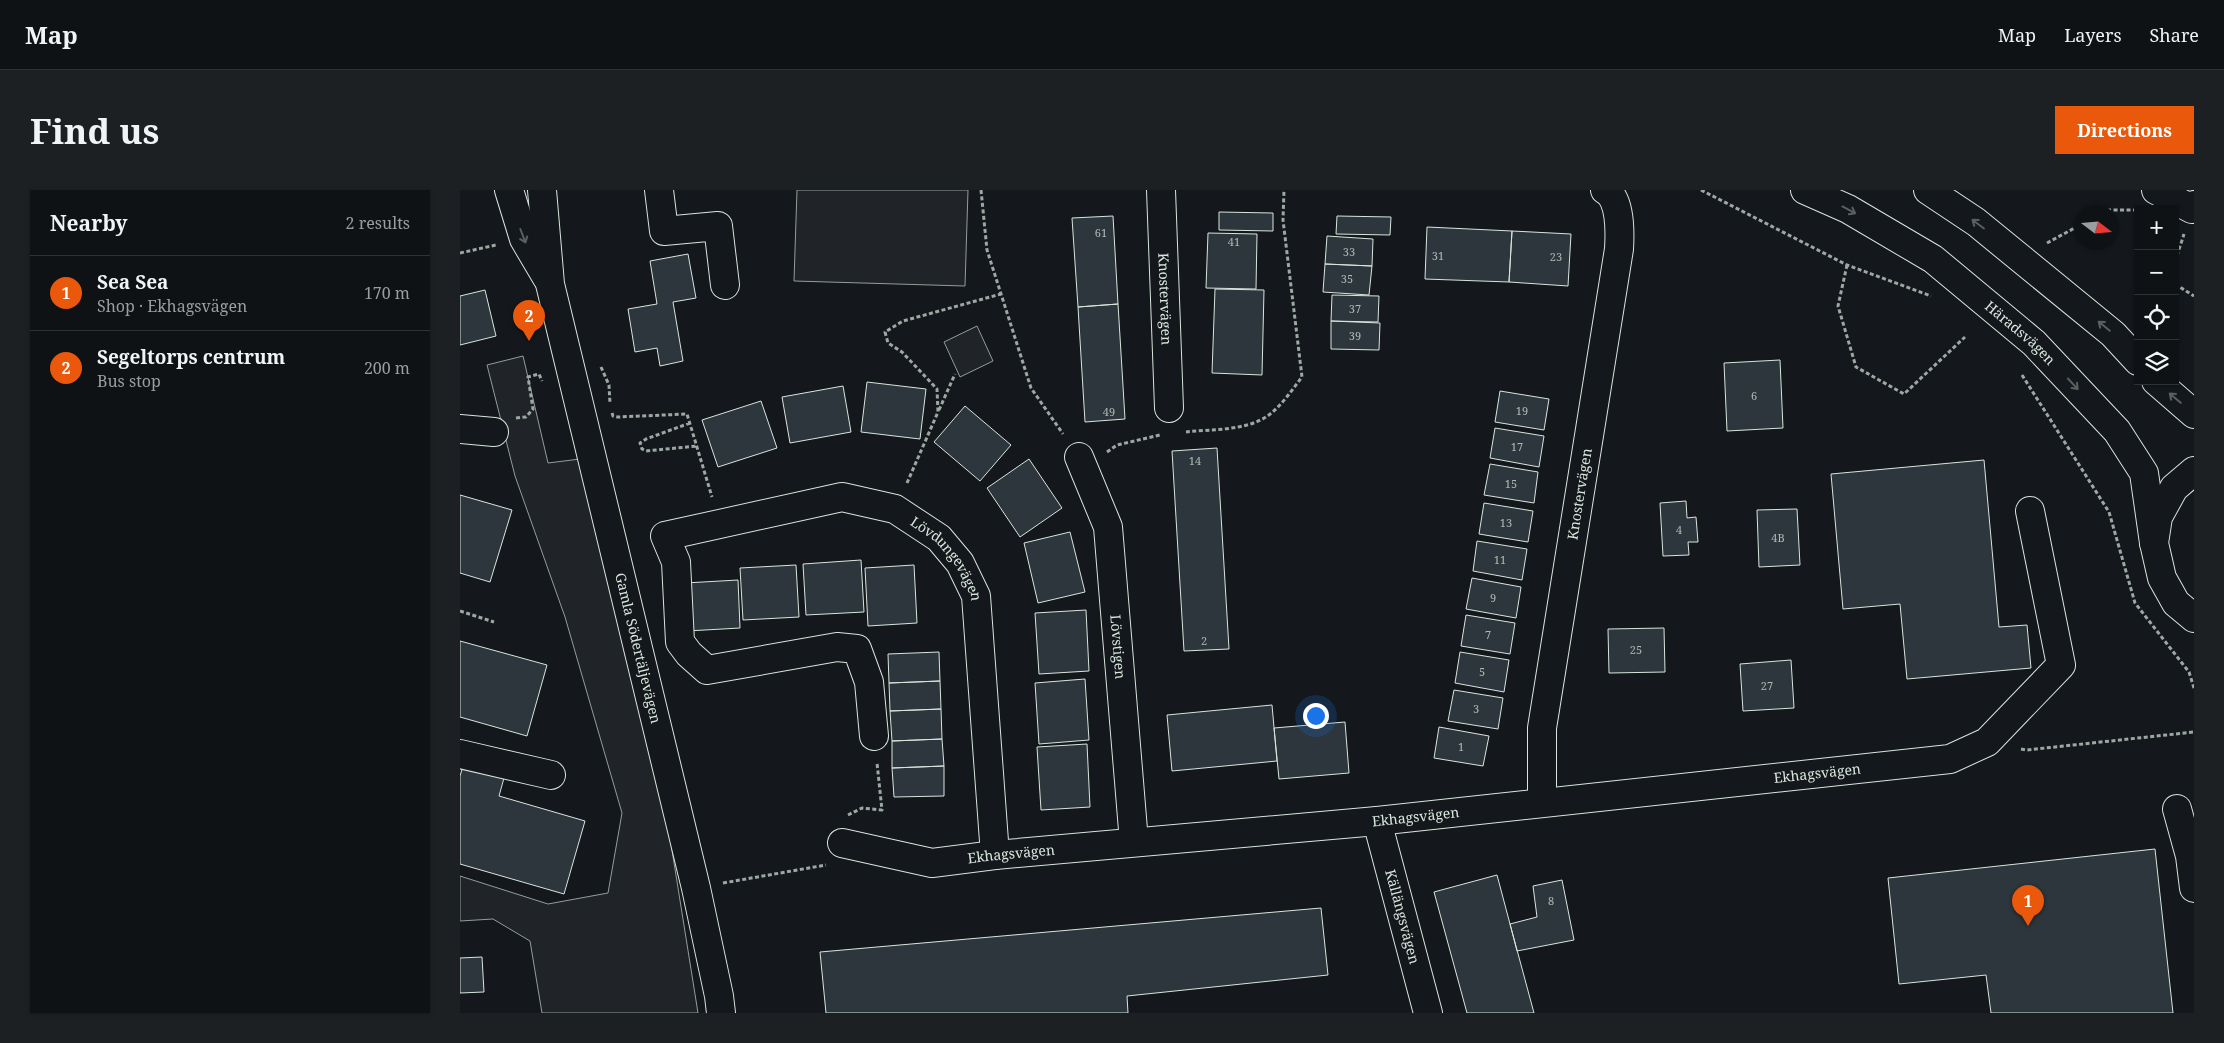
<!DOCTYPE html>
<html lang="en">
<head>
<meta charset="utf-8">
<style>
	body { margin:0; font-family:"Noto Serif",serif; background:#1d2022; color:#f1f3f6 }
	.controls { position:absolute; right:15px; top:15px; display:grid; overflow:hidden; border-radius:0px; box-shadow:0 1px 4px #0004 }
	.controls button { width:45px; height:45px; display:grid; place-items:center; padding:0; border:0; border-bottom:1px solid #2f3234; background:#0f1215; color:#f1f3f6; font:25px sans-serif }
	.compass { position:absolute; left:1614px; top:15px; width:45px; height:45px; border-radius:50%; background:#0f1215; box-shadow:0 1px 4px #0004; rotate:106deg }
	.you { position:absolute; left:855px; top:525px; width:18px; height:18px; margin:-12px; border:4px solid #fff; border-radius:50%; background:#1a73e8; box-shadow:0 0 0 8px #1a73e833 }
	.badge { display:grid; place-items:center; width:32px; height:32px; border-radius:50%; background:#ea580c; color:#fff; font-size:16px; font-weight:700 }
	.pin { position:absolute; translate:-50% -41px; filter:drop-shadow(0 1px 2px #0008) }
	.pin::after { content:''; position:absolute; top:26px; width:18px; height:15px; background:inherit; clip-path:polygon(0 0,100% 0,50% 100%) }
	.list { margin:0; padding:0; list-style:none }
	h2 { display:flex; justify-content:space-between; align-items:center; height:65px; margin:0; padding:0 20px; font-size:21px }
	h2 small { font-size:16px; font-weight:400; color:#9b9ea0 }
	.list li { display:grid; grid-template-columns:32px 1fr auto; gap:15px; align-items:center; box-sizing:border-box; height:75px; padding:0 20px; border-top:1px solid #2f3234 }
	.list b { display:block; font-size:19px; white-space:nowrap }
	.list p { margin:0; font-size:16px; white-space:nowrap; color:#9b9ea0 }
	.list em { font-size:16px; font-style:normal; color:#9b9ea0 }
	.icon { flex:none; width:28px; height:28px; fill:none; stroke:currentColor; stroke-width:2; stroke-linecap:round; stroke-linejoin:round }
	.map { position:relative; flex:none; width:1734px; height:823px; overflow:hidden; border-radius:0px }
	header { display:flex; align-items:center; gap:30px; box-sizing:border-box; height:70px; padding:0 25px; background:#0f1215; border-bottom:1px solid #2f3234 }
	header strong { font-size:24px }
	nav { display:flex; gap:28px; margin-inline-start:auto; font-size:18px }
	.intro { display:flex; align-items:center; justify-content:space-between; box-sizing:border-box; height:120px; padding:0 30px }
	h1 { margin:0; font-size:35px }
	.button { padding:12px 22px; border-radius:0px; background:#ea580c; color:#fff; font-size:18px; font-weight:700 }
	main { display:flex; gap:30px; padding:0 30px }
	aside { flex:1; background:#0f1215; border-radius:0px; box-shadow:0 1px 4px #0004 }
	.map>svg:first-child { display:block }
</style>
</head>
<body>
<header>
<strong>Map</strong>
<nav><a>Map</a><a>Layers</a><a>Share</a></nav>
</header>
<div class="intro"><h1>Find us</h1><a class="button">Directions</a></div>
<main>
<aside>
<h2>Nearby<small>2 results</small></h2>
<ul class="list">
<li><span class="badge">1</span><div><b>Sea Sea</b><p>Shop · Ekhagsvägen</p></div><em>170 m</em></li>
<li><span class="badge">2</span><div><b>Segeltorps centrum</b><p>Bus stop</p></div><em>200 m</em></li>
</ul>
</aside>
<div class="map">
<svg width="1734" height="823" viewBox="0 0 1734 823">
	<rect width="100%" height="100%" fill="#14181c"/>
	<path fill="#202428" stroke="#939e99" d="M337 0H508L505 96 334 91Z
		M517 136 533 171 500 187 484 152Z
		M63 166 88 273 120 269 207 629 238 823H82L70 751 33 729 0 731V686L88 714 148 703 162 623 105 427 55 286 27 175Z"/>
	<path fill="#2c363c" stroke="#d8e6dc" d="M759 22 813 23V41L759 40Z
		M653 26 658 114 618 117 612 28Z
		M877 26 931 27 930 45 876 44Z
		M967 37 1052 41 1049 92 965 89Z
		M1052 41 1111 44 1108 96 1049 92Z
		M748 43 797 44 796 99 746 98Z
		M867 46 913 49 912 76 865 74Z
		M228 64 236 108 213 112 223 171 200 176 197 158 175 162 168 119 197 114 190 71Z
		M865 74 912 76 909 105 863 102Z
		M755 99 804 100 802 185 752 183Z
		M25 100 36 146 0 155V106Z
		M872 105 919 106 918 132 871 131Z
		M658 114 665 229 625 232 618 117Z
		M871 131 920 133 919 160 871 159Z
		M1320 170 1323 238 1267 241 1264 173Z
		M407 192 466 199 460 249 401 242Z
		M383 196 391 242 330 253 322 207Z
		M1040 201 1089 209 1084 240 1035 232Z
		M301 211 317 258 258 277 242 230Z
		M505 216 551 255 520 291 474 252Z
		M1035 238 1084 246 1079 277 1030 268Z
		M757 258 769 459 724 461 712 261Z
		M569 269 602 318 560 347 527 298Z
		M1524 270 1539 437 1567 435 1571 478 1447 489 1440 414 1383 419 1371 284Z
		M1030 274 1078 282 1074 313 1024 305Z
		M0 305 52 320 30 392 0 383Z
		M1226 311 1227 328 1236 327 1238 352H1228L1229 365 1203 366 1200 313Z
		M1024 313 1073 321 1068 352 1019 344Z
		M1337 319 1340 375 1299 377 1297 320Z
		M610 342 625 402 578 413 564 353Z
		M1017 351 1067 359 1062 390 1013 381Z
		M401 370 404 422 346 425 343 374Z
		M336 375 339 427 283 430 280 378Z
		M454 375 457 433 408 436 405 378Z
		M1012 388 1061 397 1056 428 1006 419Z
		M278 390 280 438 227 441 225 393Z
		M626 420 629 481 579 484 575 423Z
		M1006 425 1055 433 1050 464 1001 456Z
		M1204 438 1205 482 1149 483 1148 439Z
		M0 451 87 475 67 546 0 527Z
		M479 462 480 491 429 493 428 464Z
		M1000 462 1049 470 1044 502 995 493Z
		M1331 470 1334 518 1283 521 1280 474Z
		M625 489 629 550 579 554 575 493Z
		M480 491 481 519 430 521 429 493Z
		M994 500 1043 508 1038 539 988 531Z
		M812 515 817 571 712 581 707 525Z
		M481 519 482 549 432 551 430 521Z
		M885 532 889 583 819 589 814 538Z
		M979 537 1029 546 1023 576 974 568Z
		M482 549 484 576 432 578V551Z
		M627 554 630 617 581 620 577 557Z
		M3 576 44 588 39 606 125 631 104 704 0 674V586Z
		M484 576V606L434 607 432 578Z
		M1695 659 1713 823H1531L1526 785 1439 794 1428 688Z
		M1037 685 1050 734 1074 823H1007L974 702Z
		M1102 690 1114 750 1057 761 1050 734 1077 727 1073 696Z
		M861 718 868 785 667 806 668 823H366L360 762Z
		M22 767 24 802 0 803V768Z"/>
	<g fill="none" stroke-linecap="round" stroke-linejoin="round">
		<g stroke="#d8e6dc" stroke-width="30">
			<g id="minor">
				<path d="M49 0 64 49 87 88"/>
				<path id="s1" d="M82 0 90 94 236 698 259 806 261 823"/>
				<path d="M199 0 204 41 258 36 265 95"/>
				<path id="s2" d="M701 0 709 218"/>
				<path d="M1696 0 1732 19 1734 15"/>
				<path d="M0 239 34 242"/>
				<path id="s3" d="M619 267 648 337 674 652"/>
				<path id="s4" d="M414 546 409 492 397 459 377 457 247 480 229 464 220 452 216 372 205 346 382 307 435 319 479 348 500 373 516 406 535 665"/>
				<path d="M0 564 91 585"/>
				<path id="s5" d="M1082 612V538L1159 59C1160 43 1161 8 1145 0"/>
				<path d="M1717 619 1730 666 1734 698"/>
				<path id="s6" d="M917 631 968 823"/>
				<path id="s7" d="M382 653 472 673 535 665 917 631 1490 569 1527 552 1601 475 1570 321"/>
			</g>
		</g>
		<g stroke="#d8e6dc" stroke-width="30">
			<g id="major">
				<path id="s8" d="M1345 0 1388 19 1473 69 1574 153 1657 241 1684 283 1694 353"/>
				<path d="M1468 0 1516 32 1653 144 1678 171"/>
				<path d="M1696 191 1734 224"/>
				<path d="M1734 281 1714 298 1698 327 1694 353 1702 388 1716 413 1734 428"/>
			</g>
		</g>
		<path stroke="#9da8a2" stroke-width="3" stroke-dasharray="4 2.5" stroke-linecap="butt" d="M521 0 527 60 571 198 603 244
			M1241 0 1387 75 1471 106
			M1641 22 1645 20H1677
			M1587 53 1622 34
			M0 63 36 55
			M1715 72 1724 44
			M1387 75 1378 116 1396 177 1444 204 1505 147
			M1715 94 1734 106
			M141 177 149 195 150 214
			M1562 185 1649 322 1675 413 1729 482 1734 498
			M479 220 495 184
			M152 223 153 226 158 227 227 224 252 307
			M56 228 66 227 73 219 68 187 79 184 82 191
			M230 233 186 249 180 253 182 259 186 261 237 256
			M726 242C751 239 784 241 806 227 821 217 831 201 842 187L823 30 824 0
			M647 262 657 255 700 245
			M447 293 478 222 477 199 442 162 428 153 425 142 443 131 541 104
			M0 421 34 432
			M1561 559 1567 560 1734 542
			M388 625 402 618 422 620 417 573
			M263 693 366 675"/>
		<use href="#minor" stroke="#14181c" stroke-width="28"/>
		<use href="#major" stroke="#14181c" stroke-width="28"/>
	</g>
	<defs><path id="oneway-shaft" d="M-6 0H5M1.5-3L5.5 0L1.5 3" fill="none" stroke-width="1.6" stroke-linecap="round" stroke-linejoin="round" transform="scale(1.25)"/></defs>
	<g stroke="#59605f">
		<use href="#oneway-shaft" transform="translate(1389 20) rotate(28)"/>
		<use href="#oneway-shaft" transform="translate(1518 34) rotate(-143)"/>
		<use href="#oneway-shaft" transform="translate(63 46) rotate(69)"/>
		<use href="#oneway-shaft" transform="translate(1644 136) rotate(-141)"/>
		<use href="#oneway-shaft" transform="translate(1613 194) rotate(47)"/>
		<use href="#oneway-shaft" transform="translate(1715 208) rotate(-140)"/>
	</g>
	<g text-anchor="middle" stroke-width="4" stroke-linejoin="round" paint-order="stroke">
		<g font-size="11" fill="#adbab4">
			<text x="641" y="47">61</text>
			<text x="774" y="56">41</text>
			<text x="889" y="66">33</text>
			<text x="978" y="70">31</text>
			<text x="1096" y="71">23</text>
			<text x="887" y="93">35</text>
			<text x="895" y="123">37</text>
			<text x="895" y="150">39</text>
			<text x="1294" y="210">6</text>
			<text x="1062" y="225">19</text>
			<text x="649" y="226">49</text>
			<text x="1057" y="261">17</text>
			<text x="735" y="275">14</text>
			<text x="1051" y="298">15</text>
			<text x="1046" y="337">13</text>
			<text x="1219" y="344">4</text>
			<text x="1318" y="352">4B</text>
			<text x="1040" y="374">11</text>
			<text x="1033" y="412">9</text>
			<text x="1028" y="449">7</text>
			<text x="744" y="455">2</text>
			<text x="1176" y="464">25</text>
			<text x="1022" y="486">5</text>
			<text x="1307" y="500">27</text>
			<text x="1016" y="523">3</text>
			<text x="1001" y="561">1</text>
			<text x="1091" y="715">8</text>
		</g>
		<g font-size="14" fill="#d8e6dc" stroke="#14181c">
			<text dy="5" stroke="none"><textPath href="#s2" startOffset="109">Knostervägen</textPath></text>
			<text dy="5" stroke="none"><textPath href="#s8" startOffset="260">Häradsvägen</textPath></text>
			<text dy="5" stroke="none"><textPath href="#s5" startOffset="311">Knostervägen</textPath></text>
			<text dy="5" stroke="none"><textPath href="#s4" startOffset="698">Lövdungevägen</textPath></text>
			<text dy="5" stroke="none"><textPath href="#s3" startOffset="196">Lövstigen</textPath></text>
			<text dy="5" stroke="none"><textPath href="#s1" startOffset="469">Gamla Södertäljevägen</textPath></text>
			<text dy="5" stroke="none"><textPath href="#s7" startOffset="982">Ekhagsvägen</textPath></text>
			<text dy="5" stroke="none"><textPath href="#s7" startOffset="578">Ekhagsvägen</textPath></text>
			<text dy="5" stroke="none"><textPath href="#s7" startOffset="172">Ekhagsvägen</textPath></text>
			<text dy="5" stroke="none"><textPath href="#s6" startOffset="99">Källängsvägen</textPath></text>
		</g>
	</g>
</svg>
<div class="controls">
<button>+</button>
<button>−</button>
<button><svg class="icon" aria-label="locate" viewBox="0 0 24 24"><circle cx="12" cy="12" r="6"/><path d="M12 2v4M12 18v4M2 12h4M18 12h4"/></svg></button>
<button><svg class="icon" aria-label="layers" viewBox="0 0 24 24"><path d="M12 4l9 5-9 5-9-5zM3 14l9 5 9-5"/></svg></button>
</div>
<svg class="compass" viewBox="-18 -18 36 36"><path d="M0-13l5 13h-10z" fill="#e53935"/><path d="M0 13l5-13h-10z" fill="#9b9ea0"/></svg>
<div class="you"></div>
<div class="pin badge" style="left:1568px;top:736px">1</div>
<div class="pin badge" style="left:69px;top:151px">2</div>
</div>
</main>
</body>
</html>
